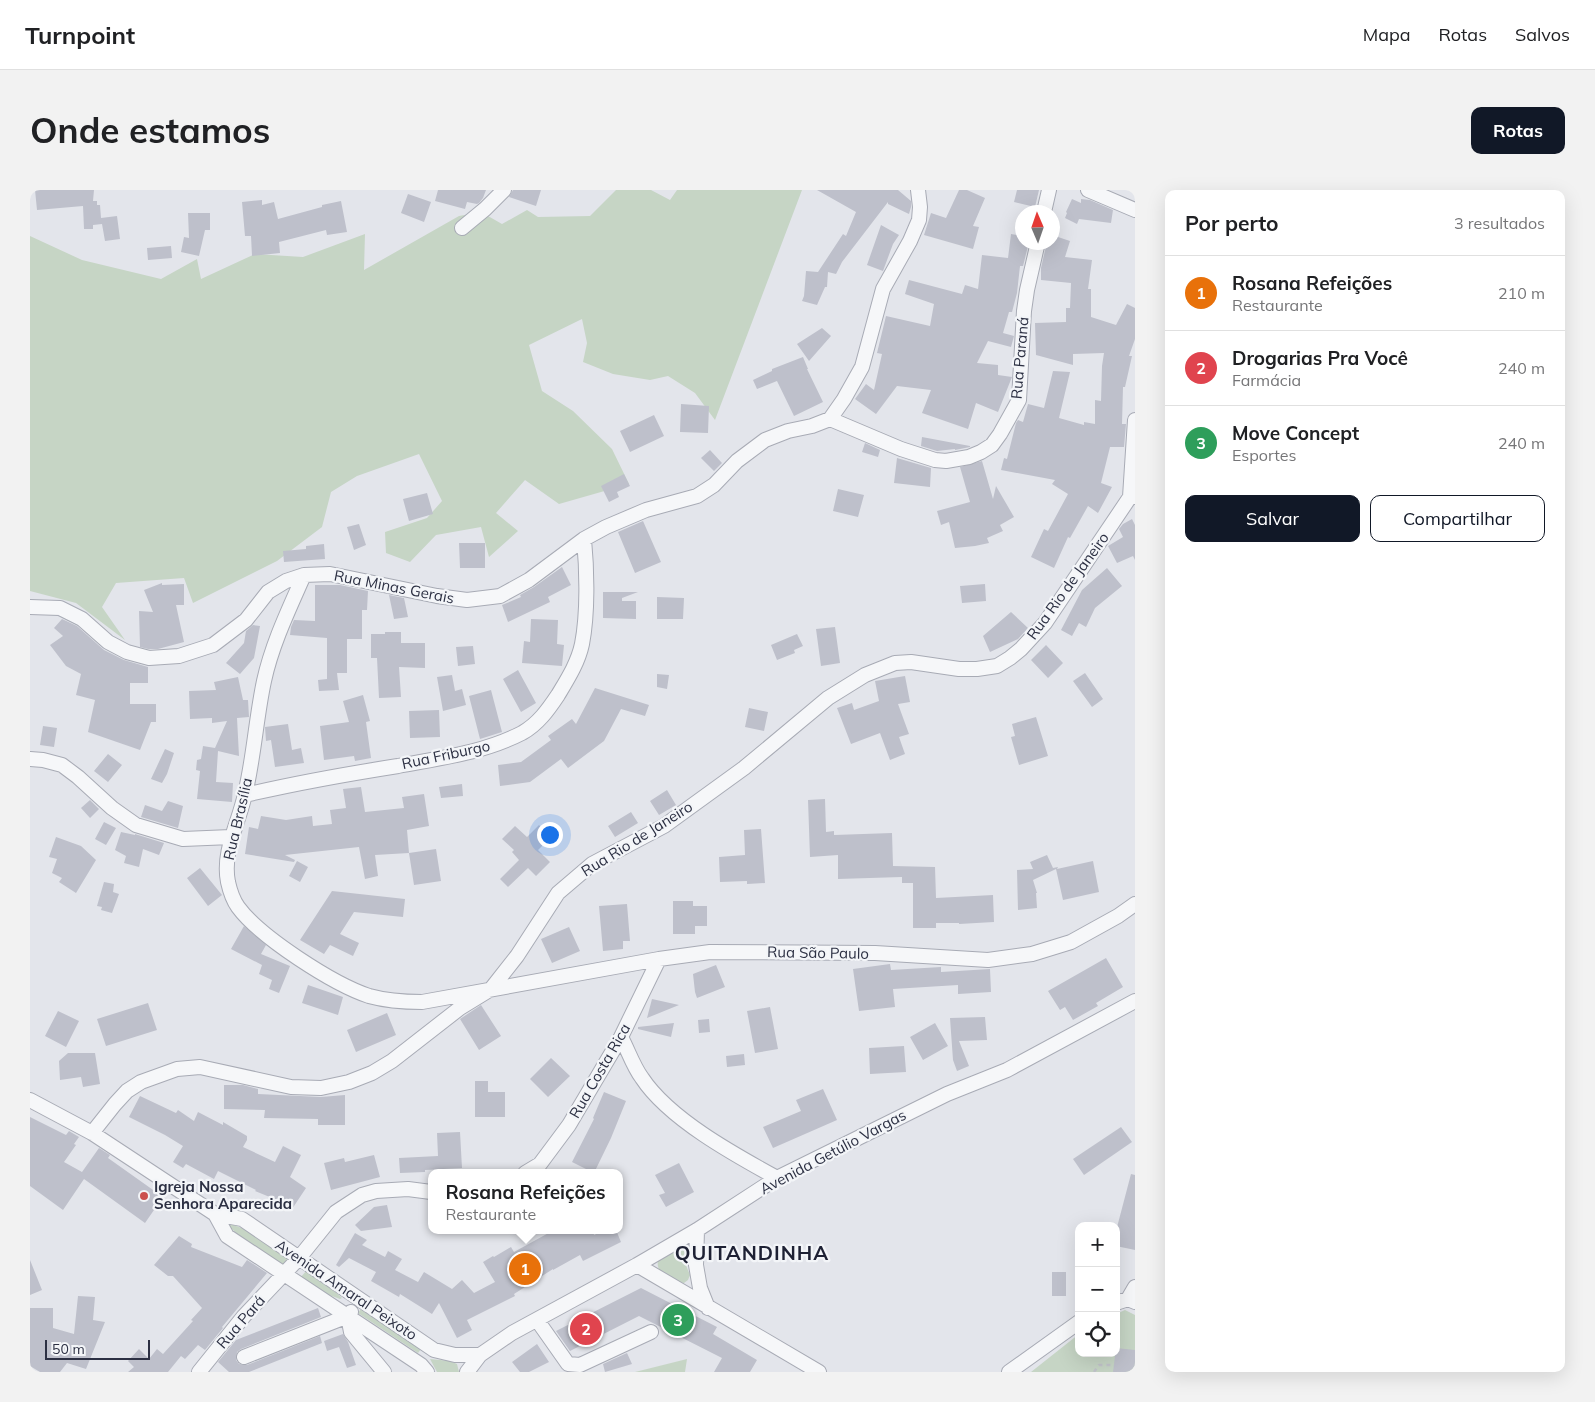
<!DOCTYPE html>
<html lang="pt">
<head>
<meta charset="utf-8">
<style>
	body { margin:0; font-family:Mulish,sans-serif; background:#f2f2f2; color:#202124 }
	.controls { position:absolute; right:15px; bottom:15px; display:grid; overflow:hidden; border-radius:10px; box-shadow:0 5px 20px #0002 }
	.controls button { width:45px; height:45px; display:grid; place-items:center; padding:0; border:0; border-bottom:1px solid #e0e0e0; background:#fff; color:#202124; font:25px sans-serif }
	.compass { position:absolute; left:985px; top:15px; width:45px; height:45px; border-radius:50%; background:#fff; box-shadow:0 5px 20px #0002; rotate:358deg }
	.scale { position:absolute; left:15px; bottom:12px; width:105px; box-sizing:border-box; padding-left:5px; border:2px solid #2c3043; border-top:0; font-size:14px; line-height:18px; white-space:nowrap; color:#2c3043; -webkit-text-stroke:4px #f3f5f8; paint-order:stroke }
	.you { position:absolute; left:519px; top:644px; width:18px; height:18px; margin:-12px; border:4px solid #fff; border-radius:50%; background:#1a73e8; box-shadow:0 0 0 8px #1a73e833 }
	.badge { display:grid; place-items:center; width:32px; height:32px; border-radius:50%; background:#111827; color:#fff; font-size:16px; font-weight:700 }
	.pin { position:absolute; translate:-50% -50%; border:2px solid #fff; box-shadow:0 1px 5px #0006 }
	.popup { position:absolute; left:398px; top:979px; width:195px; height:65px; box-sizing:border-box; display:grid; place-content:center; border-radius:10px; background:#fff; filter:drop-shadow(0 1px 4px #0005); font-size:16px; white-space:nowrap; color:#757577 }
	.popup b { font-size:19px; color:#202124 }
	.popup::after { content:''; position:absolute; left:50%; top:100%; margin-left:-10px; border:10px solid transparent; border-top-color:#fff }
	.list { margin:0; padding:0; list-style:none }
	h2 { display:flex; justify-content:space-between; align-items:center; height:65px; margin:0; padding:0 20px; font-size:21px }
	h2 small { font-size:16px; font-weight:400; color:#757577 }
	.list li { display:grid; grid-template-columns:32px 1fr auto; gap:15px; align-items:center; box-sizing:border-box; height:75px; padding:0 20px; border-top:1px solid #e0e0e0 }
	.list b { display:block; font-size:19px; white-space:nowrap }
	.list p { margin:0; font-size:16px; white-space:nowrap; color:#757577 }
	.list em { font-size:16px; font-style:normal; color:#757577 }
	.actions { display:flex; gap:10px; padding:15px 20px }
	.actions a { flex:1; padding:11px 0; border:1px solid #111827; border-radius:10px; text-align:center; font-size:18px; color:#111827 }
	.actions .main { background:#111827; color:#fff }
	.icon { flex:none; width:28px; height:28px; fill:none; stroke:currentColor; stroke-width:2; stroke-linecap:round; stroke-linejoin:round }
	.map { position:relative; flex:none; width:1105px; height:1182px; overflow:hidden; border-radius:10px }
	header { display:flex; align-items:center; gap:30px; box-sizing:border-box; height:70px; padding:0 25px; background:#fff; border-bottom:1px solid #e0e0e0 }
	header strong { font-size:24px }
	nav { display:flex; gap:28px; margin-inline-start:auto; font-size:18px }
	.intro { display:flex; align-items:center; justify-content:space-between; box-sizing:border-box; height:120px; padding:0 30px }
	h1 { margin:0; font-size:35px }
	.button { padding:12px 22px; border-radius:10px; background:#111827; color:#fff; font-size:18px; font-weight:700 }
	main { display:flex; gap:30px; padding:0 30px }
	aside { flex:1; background:#fff; border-radius:10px; box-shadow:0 5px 20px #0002 }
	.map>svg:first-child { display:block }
</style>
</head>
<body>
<header>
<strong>Turnpoint</strong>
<nav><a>Mapa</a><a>Rotas</a><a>Salvos</a></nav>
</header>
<div class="intro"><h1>Onde estamos</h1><a class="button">Rotas</a></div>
<main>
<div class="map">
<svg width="1105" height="1182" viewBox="0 0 1105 1182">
	<rect width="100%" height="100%" fill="#e3e5eb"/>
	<path fill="#c6d5c5" d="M586 0H621L640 10 647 0H772L685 230 665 203 638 186 620 190 583 184 553 172 557 153 552 129 499 155 512 201 543 221 582 259 599 294 529 314 495 290 466 323 488 341 459 367 451 337 406 345 380 372 356 363 355 342 397 328 412 311 389 264 327 286 301 302 292 337 247 371 163 413 154 388 86 393 72 417 95 450 46 413 0 401V46L52 70 131 89 167 69 171 89 225 64 273 67 335 44 334 80 429 26 451 22 472 34 497 20 508 27 560 26Z
		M201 1034 222 1042 260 1070 254 1076 214 1051 199 1036Z
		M653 1059 655 1063V1073L660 1085 658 1090 654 1093C643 1092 625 1084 628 1071L648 1060Z
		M277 1080 300 1096 312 1108 310 1109 294 1103 270 1088Z
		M331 1119 391 1159 388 1163 328 1123Z
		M1095 1120 1105 1125V1182H1001L1049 1144V1163H1086V1124Z
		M400 1169 420 1171 427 1174 429 1182H407Z
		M657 1169 655 1182H605Z"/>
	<path fill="#bec0cb" d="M5 0H64L63 11H67V15H70L71 28 87 26 90 49 75 51 72 34 63 35V39H54L53 16 7 20Z
		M408 0H456L453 8 449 13 447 14 437 12 435 19 405 11Z
		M483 0H511L506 16 479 7Z
		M787 0H868L881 11V17L879 24 858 14V12L812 72 806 84 798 82 797 97H795L787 115 772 111 774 106 776 81 788 82 813 44 816 46 826 22Z
		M929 0H937L955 8 943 36 949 37 943 59 894 45 901 23 916 28Z
		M987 0H1009L1005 17 984 12Z
		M378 4 401 12 394 32 371 23Z
		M1042 9 1051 13V9L1060 10 1083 20 1081 33 1049 29 1047 34 1035 28 1037 23 1036 22Z
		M232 10V15L244 12 248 29 292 17V15L311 11 317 42 297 45 296 40 249 52 250 63 222 66 221 46H215L212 12Z
		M158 23H180V40H175L169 66 151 62 154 47 159 48Z
		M851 35 869 45 863 54 853 81 837 75Z
		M981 44 992 46V52H999L993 76H990L987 103 982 122H979L973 143 984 146 981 157 958 151 947 173 968 175V185L982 187 968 222 946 213 938 239 892 223 901 200 867 196 846 224 825 209 836 194 844 200 852 164 847 163 856 126 900 136 904 114 875 104 879 90 932 104 935 95 948 99 952 65 978 68Z
		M1022 45 1040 51 1035 67 1062 70 1058 99H1061V127L1086 135 1097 114 1105 118V149L1099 166H1102L1095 197H1093L1092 234H1096L1094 257H1080L1071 293 1082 297 1068 323 1058 316 1040 348 1038 347 1024 378 1001 367 1014 339 1018 341 1038 304 1022 294 1025 290 971 280 974 268 977 269 986 233 988 230 993 232 998 214 1014 218 1023 181 1040 182 1029 228 1054 235V232L1065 234V210L1071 211 1072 176 1074 163 1043 164V175L1006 165 1005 133 1036 132V118H1040L1041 93 1011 90V78L1017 52H1022Z
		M141 56 142 68 118 70 117 58Z
		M792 138 801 146 779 171 767 154Z
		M773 167 778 179H777L793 212 764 226 747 191 727 199 723 190 742 181V179Z
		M651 214 679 216 678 243 650 242Z
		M624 225 634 246 600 262 590 241Z
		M892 247 940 256V257L925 260V259L907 261 891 256Z
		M835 253 850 260 848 267 832 262Z
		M680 260 692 273 684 281 671 268Z
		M867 268 901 278 900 297 864 293Z
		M952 271 963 309 966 296 984 327 970 335 973 341 957 348 959 353 945 356 925 358 919 332 911 335 907 321 940 312 930 277Z
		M594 284 600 296 587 302 589 307 579 312 571 296Z
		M808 299 834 305 828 327 803 321Z
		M397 303 403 324 379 331 373 309Z
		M1102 329 1105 335V370L1103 366 1087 373 1078 356 1093 347 1089 339 1093 334Z
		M613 331 631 372 605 383 588 342Z
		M329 334 336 355 324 360 317 337Z
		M429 353H455V378H430Z
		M294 354 295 369 254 372 253 361 276 359V356Z
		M532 377 541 395 518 407 520 412 478 432 472 415 491 407 490 405 504 397Z
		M1077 378 1092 396 1065 418 1056 437 1049 433 1042 446 1031 440 1052 400Z
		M132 393V395L154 394V415H146L154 452 128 459H118L110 457 109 421 123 422 114 400Z
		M955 394 956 411 932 413 930 396Z
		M285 395H310L338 401 337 420H332V449H317V483H307L309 500 289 501 288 490 297 489V448L260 445 261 437 264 430 285 431Z
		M573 402H608L592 408V411H606V429L573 428Z
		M359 405 374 408 378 427 364 429Z
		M627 407 654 408 653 429H627Z
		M981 422 998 438 988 449 960 462 953 446Z
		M32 429 47 436 74 460 94 470 118 477V493H100V514H126V532H121L110 560 58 542 65 510 46 505 51 484 36 476 20 455 33 446 24 438Z
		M501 429 528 430 527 454 534 455 532 476 492 473 494 451 500 452Z
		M223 435 230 436 224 468 210 484 196 473 214 453 216 441Z
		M805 437 810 473 791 476 786 439Z
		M355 442H371V453H395V478L369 477 371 507 349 508 347 468H341V444H355Z
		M767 444 773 456 764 460 765 463 747 470 741 455Z
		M1016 455 1033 473 1018 488 1001 470Z
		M443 456 445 474 428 476 426 457Z
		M488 480 506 513 491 522 473 489Z
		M1055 483 1073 509 1062 517 1043 491Z
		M627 484 639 485 637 499 627 497Z
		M422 485 425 501 432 499 436 515 413 521 407 487Z
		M875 486 880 512 868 514 879 544 869 547 875 564 860 570 850 543 821 554 807 518 822 513 824 520 849 511 845 491Z
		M208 487 213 510H218L219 527 207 528 209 566 188 561 186 592 203 593 202 612 167 609 170 581 166 580 167 570 171 569 173 556 185 558 197 531 182 533V528L160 529 159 501 186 500 184 492Z
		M565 498 619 515 615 526 591 519 574 551 538 578 531 569 500 592 470 596 468 575 491 572 521 550 518 546 542 529 546 534Z
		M461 500 472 542 450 549 439 506Z
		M333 505 340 531 336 532 341 568 325 571 324 566 294 570 290 536 319 532 313 511Z
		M719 518 738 522 734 541 715 537Z
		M409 520 410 547 380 548 379 521Z
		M1006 527 1018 566 989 575 981 547 985 546 982 534Z
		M258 534 262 560 271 558 274 573 245 577 241 550 236 551 235 537Z
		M13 536 27 538 24 557 10 555Z
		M135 559 144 563 137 584 132 593 121 589Z
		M78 564 92 575 78 592 64 581Z
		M432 594 433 606 411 608 409 597Z
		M331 597 335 622 374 618 372 607 394 604 399 636 377 640 379 663 345 665 348 686 335 689 329 657 255 665 265 670 264 672 215 664 219 637 228 639 231 626 256 630 282 626 283 636 302 634 300 620 316 618 313 599Z
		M637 600 646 615 629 625 620 611Z
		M795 609 796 642 804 641V645L862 643 863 676 905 677 906 708 963 705 964 732 929 734V733H906V738H883V693H872V687L808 689V665L780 667 778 610Z
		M60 610 69 619 60 628 51 618Z
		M138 611 153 616 148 638 111 627 115 615 132 621Z
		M601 622 608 633 585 647 578 636Z
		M74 632 86 638 76 655 65 649Z
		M509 635 521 647 508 660 520 672 506 686 498 678 478 697 470 689 489 670 482 662 484 660 472 649 485 636 497 647Z
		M731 639 735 693 717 694V691L690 692 689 667 715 665 714 640Z
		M91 642 105 645V644L134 653 129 665 113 659 109 677 94 673 96 666 85 660Z
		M26 647 51 656 66 670 46 703 29 692 32 688 22 683 27 669 19 667Z
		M406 659 411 691 384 695 379 663Z
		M1017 665 1023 678 1028 677 1027 679 1063 671 1069 702 1033 710 1026 679 1003 690 1007 703H1006L1007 718 988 720 987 680 1003 679 1000 672Z
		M267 671 278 677 270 692 259 686Z
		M170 678 192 705 178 716 157 688Z
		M74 692 84 694 83 702 89 704 82 723 71 720 72 717 67 716Z
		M302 701 375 709 373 727 324 722 310 744 329 753 323 766 300 755 294 764 270 750Z
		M643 711H663V716H677V736H665V744H643Z
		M597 714 600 751H593V759L573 761 569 716Z
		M214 736 236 755 231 764 260 776 249 803 239 799 242 790 229 784 232 775 201 759Z
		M539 737 550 761 522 773 511 749Z
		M1076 768 1093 797 1066 813 1068 816 1043 830 1035 817 1030 820 1018 801Z
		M860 774 861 780 911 777V782L960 779 961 802 928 804V795L863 799 865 817 829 821 823 779Z
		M686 775 695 797 667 808 665 802 663 784Z
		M278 795 313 807 308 825 272 813Z
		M622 809 649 815 617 828Z
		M118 813 127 840 76 856 67 829Z
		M451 815 471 846 449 860 430 829Z
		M740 817 748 859 725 863 717 821Z
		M28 821 49 831 36 857 15 846Z
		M357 823 366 845 326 862 317 840Z
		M955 827 957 850 929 851 939 876 927 881 923 870 920 828Z
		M679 829 680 842 669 843 668 830Z
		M644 833 641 847 608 839V837Z
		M905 833 918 856 893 870 880 847Z
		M874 856 876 882 840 884 839 858Z
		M38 863H65L70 894 53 897 51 887 30 890 29 871Z
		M714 864 715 875 697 877 696 866Z
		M521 868 540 886 518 907 500 889Z
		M445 891H458V902H475V927H445Z
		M194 895H213L228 899V904L291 907 315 905V935H288V929L234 928 235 920 194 919Z
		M793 899 807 930 743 958 733 937 771 921 766 910Z
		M574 902 596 911 581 948 564 983 542 972 564 929 563 928Z
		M110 906 146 923 148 920 164 931 168 922 193 935V932L217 946V950L213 957 245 972 253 956 271 965 260 987 276 998 262 1019 252 1012 225 1001 226 1000 188 981 184 989 156 974 153 978 143 972 153 956 135 945 99 927Z
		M0 927 36 945 39 941 49 947 44 954 46 955 34 972 52 982 69 958 80 965 78 968 133 1007 115 1033 54 989 33 1020 0 996Z
		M1091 937 1102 952 1054 985 1043 969Z
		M430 942 432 978 395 980V982L370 983 369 968 408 966 407 943Z
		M344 965 350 987 301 1000 294 973 314 968 315 972Z
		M649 973 664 1002 636 1017 629 1005 635 1003 625 985Z
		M1101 984 1105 985V1060L1086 1056V1041Z
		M357 1015 362 1037 331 1041 325 1035 344 1017Z
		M524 1040H563L564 1045 575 1040H586L591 1052 553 1071 550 1065 523 1080V1079L484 1104 485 1106 437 1130 442 1140 427 1148 409 1113 402 1124 370 1104 369 1107 341 1091 346 1082 319 1068 309 1077 306 1075 325 1043 337 1050 332 1055 355 1067 358 1061 372 1069 365 1080 388 1092 394 1082 422 1099 432 1090 444 1103 465 1092 453 1072 463 1066 464 1067 481 1057 484 1062Z
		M149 1046 162 1054 161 1057 212 1077 217 1070 237 1083 192 1137 193 1138 175 1160 168 1155 155 1169 151 1166 138 1182H98L104 1177 98 1171 109 1159 119 1169 127 1159 133 1164 163 1131 161 1130 172 1118 143 1086H138L124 1075Z
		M0 1070 12 1100 0 1105Z
		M1022 1082H1036V1106H1022Z
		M611 1098 687 1137 683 1144 727 1170 720 1182H684L692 1168 609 1126 540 1161 526 1141Z
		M48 1106 65 1107 63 1130 75 1132 56 1179 37 1173 30 1182H10L0 1176V1118H23V1138L44 1144Z
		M288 1118 291 1127 211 1159 207 1162 206 1170 209 1174 217 1175 290 1146 292 1153 219 1182H199L188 1172 206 1150Z
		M313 1144 318 1152 326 1175 317 1178 309 1157 297 1161 294 1151Z
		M507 1154 519 1172 499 1182H490L482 1172Z
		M1086 1158 1105 1160V1182H1083Z
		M597 1163 602 1174 575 1182 573 1174Z"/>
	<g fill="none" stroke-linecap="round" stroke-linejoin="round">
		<g stroke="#a8abb5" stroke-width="16">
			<path id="minor" d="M1058 0 1105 20
				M1014 22 1019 0
				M432 38 455 19 474 0
				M800 229 871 259 905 270 916 271 939 267 951 262 962 255 970 244 989 210 994 121 997 100 1008 52
				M1100 307 1105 230
				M274 385C259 419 242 454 234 491 226 528 224 567 215 604 209 633 192 661 198 692 200 701 203 710 208 717 230 747 303 794 339 806 357 811 373 812 392 812L629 769 680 762 845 763 958 770 1002 764 1041 752 1088 726 1105 714
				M0 417 30 418 52 429 78 452 97 462 119 468 149 466 183 455 216 430 238 402 256 391 274 385 300 384 407 406 437 410 470 406 499 390 554 349 576 337 616 320 667 306 684 295 707 271 735 250 758 241 782 236 800 229 814 209 832 177 853 99 880 51 889 30 890 17 888 0
				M0 569 13 570 32 575 48 587 82 618 106 635 153 649 201 647
				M215 605C266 593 317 584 368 576 410 568 453 563 492 543 508 534 518 520 528 505 537 490 548 473 552 454 558 423 557 380 554 349
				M591 847C598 860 603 876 612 888 639 929 705 965 747 988
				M0 910 62 943 185 1024 212 1029 404 1160 425 1165H450
				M62 943 85 914 97 901 111 892 147 879 170 877 261 897 291 898 319 892 342 883 362 871 430 818 461 799 487 766 528 703 562 674 634 636 714 578 798 508 835 485 865 473 881 472 929 479H947L967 476 980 468 991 459 1015 433 1100 307H1105
				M495 983 510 974 539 935 591 847 629 769
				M185 1024 197 1046 391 1175 397 1182
				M667 1040 666 1075 670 1098 678 1118
				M607 1075 789 1182
				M1098 1109 1105 1097
				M1086 1113 1098 1109 1105 1112
				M318 1126 321 1142 354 1182
				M507 1130 538 1174 550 1175 621 1142
				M214 1167 318 1126 321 1122
				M169 1182 214 1126 269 1068 306 1022 332 1005 346 1001 378 999 401 1002
				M437 1182 450 1165 482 1143 607 1075 667 1040 747 988 917 904 977 880 1105 811
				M979 1182 1049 1132"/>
		</g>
		<path stroke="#c1c3ca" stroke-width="2.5" stroke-dasharray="4 4" stroke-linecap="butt" d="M1064 1182 1069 1175H1083"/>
		<use href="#minor" stroke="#f6f7f9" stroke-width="14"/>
	</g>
	<circle fill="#cb504e" stroke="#f3f5f8" stroke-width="2" cx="114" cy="1006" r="5"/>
	<g text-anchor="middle" stroke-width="4.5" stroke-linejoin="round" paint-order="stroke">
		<g font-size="15" fill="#2c3043" stroke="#f3f5f8">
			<text transform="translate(990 168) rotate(-85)" y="5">Rua Paraná</text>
			<text transform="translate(1038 396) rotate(-54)" y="5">Rua Rio de Janeiro</text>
			<text transform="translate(364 397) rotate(11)" y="5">Rua Minas Gerais</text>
			<text transform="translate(416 565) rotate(-12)" y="5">Rua Friburgo</text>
			<text transform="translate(208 629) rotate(-77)" y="5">Rua Brasília</text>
			<text transform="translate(607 649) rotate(-32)" y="5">Rua Rio de Janeiro</text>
			<text transform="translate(788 763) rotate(1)" y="5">Rua São Paulo</text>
			<text transform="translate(570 881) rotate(-60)" y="5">Rua Costa Rica</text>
			<text transform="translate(803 962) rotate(-28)" y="5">Avenida Getúlio Vargas</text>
			<text transform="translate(316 1100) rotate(34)" y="5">Avenida Amaral Peixoto</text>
			<text transform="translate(211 1132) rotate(-49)" y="5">Rua Pará</text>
		</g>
		<g font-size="15" font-weight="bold" fill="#2c3043" stroke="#f3f5f8" text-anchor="start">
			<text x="124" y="1002">Igreja Nossa<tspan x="124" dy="17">Senhora Aparecida</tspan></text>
		</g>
		<g font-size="20" font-weight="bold" letter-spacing="1" fill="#1e2134" stroke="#f3f5f8">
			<text x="722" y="1070">QUITANDINHA</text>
		</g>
	</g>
</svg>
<div class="controls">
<button>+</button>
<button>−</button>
<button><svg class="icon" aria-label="locate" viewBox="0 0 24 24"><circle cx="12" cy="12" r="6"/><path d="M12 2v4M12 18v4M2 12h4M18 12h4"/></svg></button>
</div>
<svg class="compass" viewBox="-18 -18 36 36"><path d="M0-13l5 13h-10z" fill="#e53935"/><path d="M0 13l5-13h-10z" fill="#757577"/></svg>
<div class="scale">50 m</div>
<div class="you"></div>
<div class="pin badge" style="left:495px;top:1079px;background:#e8710a">1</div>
<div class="popup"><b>Rosana Refeições</b>Restaurante</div>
<div class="pin badge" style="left:556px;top:1139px;background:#e0444e">2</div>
<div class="pin badge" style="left:648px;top:1130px;background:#2e9e5b">3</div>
</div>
<aside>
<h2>Por perto<small>3 resultados</small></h2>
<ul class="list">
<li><span class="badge" style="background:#e8710a">1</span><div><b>Rosana Refeições</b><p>Restaurante</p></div><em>210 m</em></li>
<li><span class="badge" style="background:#e0444e">2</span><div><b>Drogarias Pra Você</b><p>Farmácia</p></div><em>240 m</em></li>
<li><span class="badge" style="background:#2e9e5b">3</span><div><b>Move Concept</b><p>Esportes</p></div><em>240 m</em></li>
</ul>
<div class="actions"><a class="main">Salvar</a><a>Compartilhar</a></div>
</aside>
</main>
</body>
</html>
